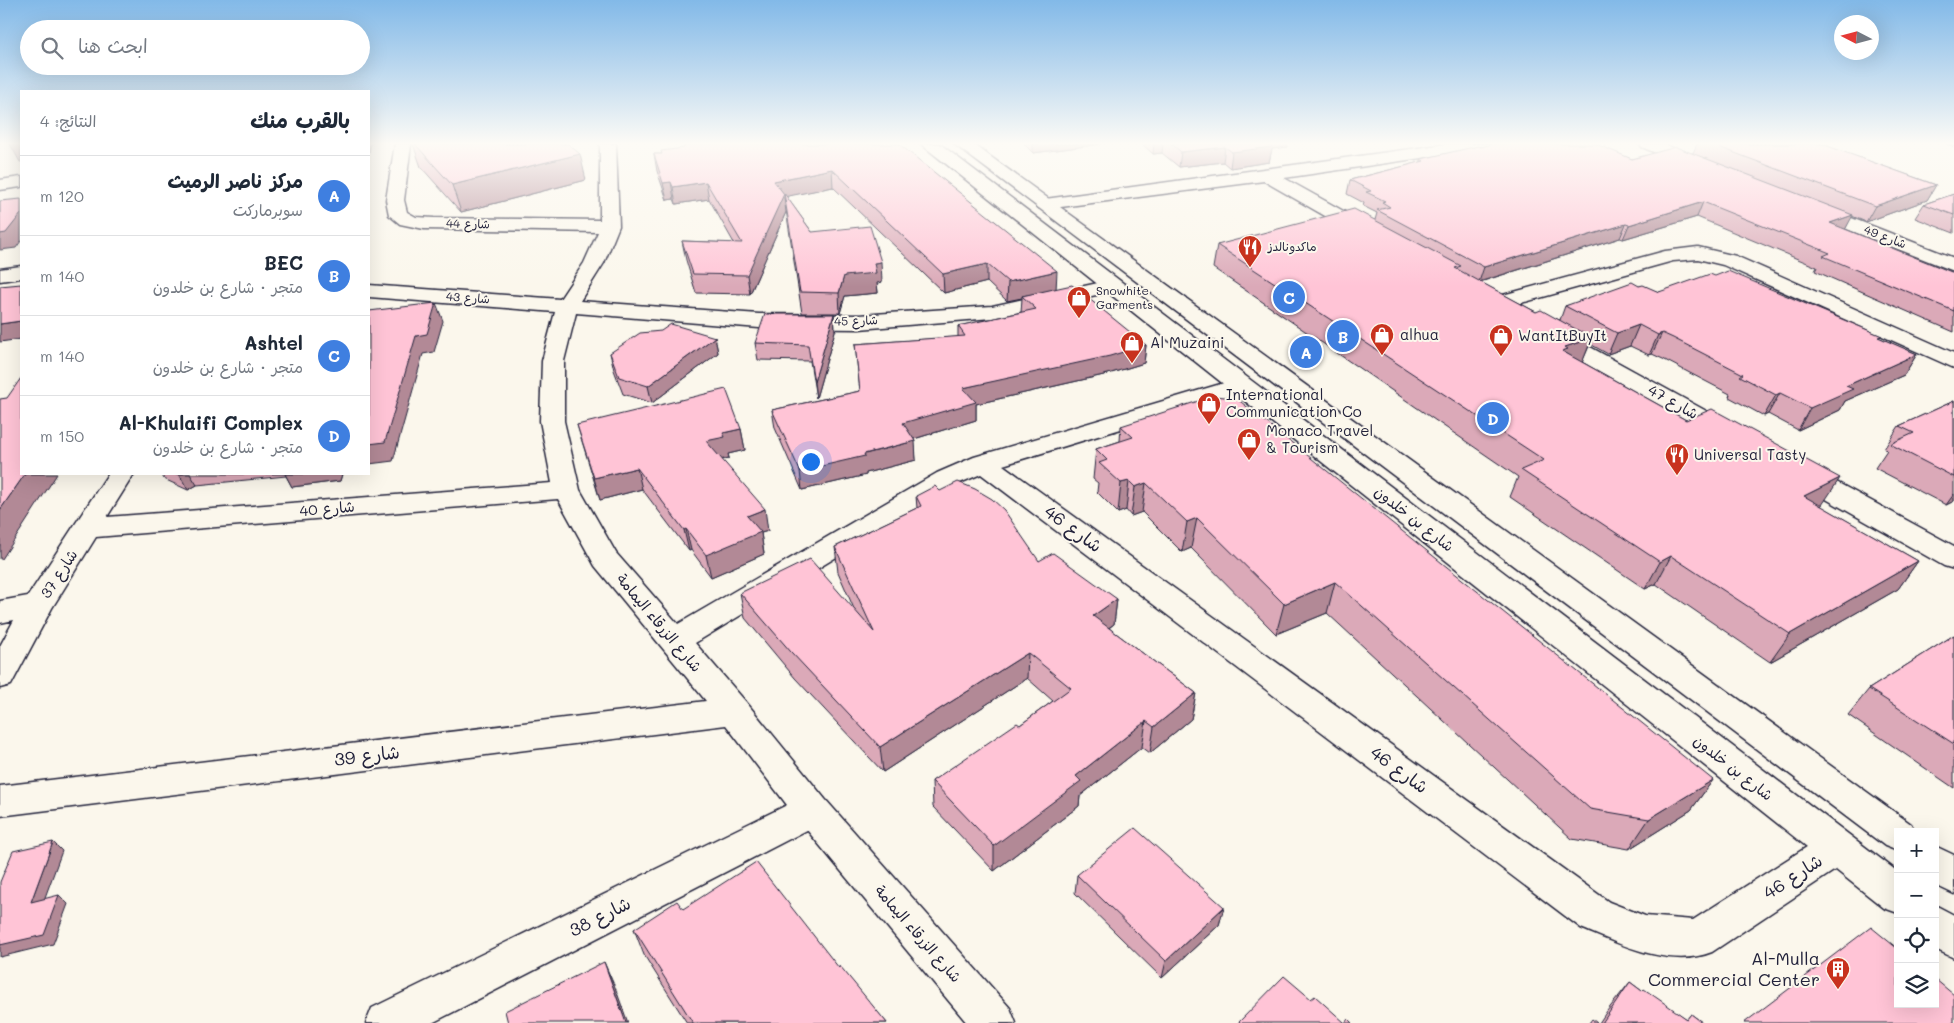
<!DOCTYPE html>
<html lang="ar">
<head>
<meta charset="utf-8">
<style>
	body { margin:0; font-family:Mali,"Playpen Sans Arabic",sans-serif; background:#f6f6f7; color:#1f2937; direction:rtl }
	.controls { position:absolute; right:15px; bottom:15px; display:grid; overflow:hidden; border-radius:0px; box-shadow:0 5px 20px #0002 }
	.controls button { width:45px; height:45px; display:grid; place-items:center; padding:0; border:0; border-bottom:1px solid #e0e1e3; background:#fff; color:#1f2937; font:25px sans-serif }
	.compass { position:absolute; left:1834px; top:15px; width:45px; height:45px; border-radius:50%; background:#fff; box-shadow:0 5px 20px #0002; rotate:276deg }
	.you { position:absolute; left:810px; top:461px; width:18px; height:18px; margin:-12px; border:4px solid #fff; border-radius:50%; background:#1a73e8; box-shadow:0 0 0 8px #1a73e833 }
	.badge { display:grid; place-items:center; width:32px; height:32px; border-radius:50%; background:#111827; color:#fff; font-size:16px; font-weight:700 }
	.pin { position:absolute; translate:-50% -50%; border:2px solid #fff; box-shadow:0 1px 5px #0006 }
	.list { margin:0; padding:0; list-style:none }
	h2 { display:flex; justify-content:space-between; align-items:center; height:65px; margin:0; padding:0 20px; font-size:21px }
	h2 small { font-size:16px; font-weight:400; color:#747a83 }
	.list li { display:grid; grid-template-columns:32px 1fr auto; gap:15px; align-items:center; box-sizing:border-box; height:80px; padding:0 20px; border-top:1px solid #e0e1e3 }
	.list b { display:block; font-size:19px; white-space:nowrap }
	.list p { margin:0; font-size:16px; white-space:nowrap; color:#747a83 }
	.list em { font-size:16px; font-style:normal; color:#747a83 }
	.icon { flex:none; width:28px; height:28px; fill:none; stroke:currentColor; stroke-width:2; stroke-linecap:round; stroke-linejoin:round }
	.map { position:relative; flex:none; width:1954px; height:1023px; overflow:hidden; direction:ltr }
	.search { position:absolute; background:#fff; box-shadow:0 5px 20px #0002; left:20px; top:20px; width:350px; height:55px; display:flex; align-items:center; gap:12px; box-sizing:border-box; padding:0 18px; border-radius:28px; color:#747a83; font-size:19px }
	.panel { position:absolute; background:#fff; box-shadow:0 5px 20px #0002; left:20px; top:90px; width:350px; height:385px; border-radius:0px; direction:rtl }
	.map>svg:first-child { display:block }
</style>
</head>
<body>
<div class="map">
<svg width="1954" height="1023" viewBox="0 0 1954 1023">
	<rect width="100%" height="100%" fill="#fbf7ec"/>
	<filter id="ink" filterUnits="userSpaceOnUse"><feTurbulence type="fractalNoise" baseFrequency=".02" numOctaves="2"/><feDisplacementMap in="SourceGraphic" scale="10" xChannelSelector="R" yChannelSelector="G"/><feConvolveMatrix kernelMatrix="1 2 1 2 8 2 1 2 1" color-interpolation-filters="sRGB"/></filter>
	<g filter="url(#ink)">
		<g fill="none" stroke-linecap="round" stroke-linejoin="round">
			<g stroke="#22223b" stroke-width="3">
				<path id="minor" d="M395 144H411L404 200 407 212 416 217 434 218 600 220V144H616L619 226 604 263 580 301 759 314 859 315 992 306 1112 280 1119 282 1122 286 1119 290 992 318 859 329 759 328 576 313 564 361V421L580 490 616 553 678 624 937 473 974 457 1241 378 1249 380 1253 385 1249 390 1003 465 1609 902 1645 916 1693 920 1824 836 1837 831 1850 836 1856 848 1850 860 1712 952C1670 969 1620 944 1581 928L981 474 955 485 695 643 746 702 825 799 1010 1008 1016 1023H967L807 830 432 1023H366L372 1008 787 805 726 725 0 816V786L706 701 595 566 558 499 96 537 52 608 11 685 0 688V646L14 620 0 623V601L28 596 108 474H134L107 517 552 483 540 421 542 361 555 312 369 297V285L560 299 584 263 598 232 424 229 400 224 389 215 386 200Z
					M1447 144H1491L1489 147 1483 149 1284 178 1374 228 1377 232 1374 236 1367 238 1360 236 1264 181 1045 209 1039 208 1036 204 1039 200 1045 199Z
					M1640 144H1663L1703 160 1706 164 1703 168H1691L1642 147Z
					M1813 203 1954 258V271L1806 213 1804 209 1806 205Z
					M1698 247 1736 256 1954 353V368L1723 265 1698 259 1673 261 1496 310 1488 309 1485 304 1488 299 1665 251Z
					M21 266V278L0 281V269Z
					M1553 329 1561 331 1739 429 1743 434 1739 439 1730 442 1721 439 1545 341 1542 336 1545 331Z
					M1798 464 1807 466 1954 546V569L1944 566 1789 478 1785 472 1789 466Z"/>
			</g>
			<g stroke="#22223b" stroke-width="3">
				<path id="tertiary" d="M921 144H940L1898 872V913L1884 908Z
					M954 144H973L1911 824 1915 832H1898V851L1885 846Z
					M21 177V187L0 190V180Z
					M1935 846 1954 855V894L1935 885Z
					M1935 905 1954 915V958L1935 949Z"/>
			</g>
			<use href="#minor" fill="#fbf7ec" fill-rule="evenodd"/>
			<use href="#tertiary" fill="#fbf7ec" fill-rule="evenodd"/>
		</g>
		<path fill="#dba9b8" stroke="#22223b" d="M413 144H568L586 180 461 212 421 167Z
			M899 144 1056 289 1146 345 1144 363 1108 374 976 404V420L914 439 916 460 866 473V475L802 490 775 428 772 410 860 391 855 344 958 337V326L1021 313 1022 298 1007 301 987 282 944 293 833 187 786 196 812 232 882 282 877 283 878 293 845 296 840 313H802L784 197 786 212 750 294 696 293 686 260 682 241 734 243 709 199 676 204 674 199 667 200 657 171 654 154H662Z
			M1024 144H1101L1033 153Z
			M1142 144H1287V147L1272 149 1269 162 1230 168 1223 162 1179 167 1162 153 1153 154Z
			M1697 144H1829L1824 145 1936 185 1927 200 1866 222 1852 216 1845 229 1954 273V332L1815 271 1817 267 1697 217 1623 239 1620 238 1480 282 1536 312 1560 320 1565 306 1639 286 1659 292 1880 338 1917 354 1904 375 1845 401 1840 410 1798 430 1768 414 1764 416 1729 397 1730 394 1663 359 1652 354 1649 355 1630 346 1608 354 1590 344 1582 362 1822 505 1821 506 1918 561 1898 589 1770 662 1656 584 1645 589 1510 497 1518 477 1213 268 1217 245 1375 220 1377 213 1363 206 1364 203 1347 194 1350 180 1421 162V159L1481 147 1632 159 1693 153Z
			M1947 144H1954V147Z
			M1954 194V233L1915 218 1924 204Z
			M834 314 835 331 816 398 810 361 758 360 755 343Z
			M715 337 718 353 652 403 623 394 614 370 610 353Z
			M1954 401V501L1946 505 1875 468 1887 450 1884 449 1899 426Z
			M577 425 741 429 745 450 728 454 729 458 722 460 768 531 761 533 764 554 711 577 691 550 689 551 642 489 600 500Z
			M1121 426 1713 780 1691 810 1629 849 1572 839 1327 613 1276 634 1191 548 1182 552 1142 512 1131 516 1126 510 1118 513 1097 492 1098 483 1093 479 1096 449 1120 441Z
			M161 474H342L340 481 292 487 286 476 197 485 188 490 164 479Z
			M916 496 1039 561 1117 599 1114 624 1109 628 1196 693 1191 719 1150 753 1142 747 1080 796 1079 806 994 871 933 807 932 781 1020 725 1053 701 1027 678 883 772 795 678 745 618 740 593 855 611 838 572 835 547 917 508Z
			M1954 635V788L1848 715 1869 689Z
			M1077 875 1224 907 1219 925 1162 978 1075 893Z
			M683 909 839 968 887 1023H687L644 955 634 929Z
			M1630 982 1642 991 1687 1019 1691 1014 1703 1023H1599L1607 1011Z"/>
		<path fill="#b28996" stroke="#22223b" d="M10 144H21V162H20Z
			M369 144H371L369 152Z
			M1033 144H1101L1033 153Z
			M1154 144H1163L1162 153 1153 154Z
			M1256 144H1287V147L1272 149 1269 162 1230 168 1232 152Z
			M1225 147 1223 162 1179 167 1181 152Z
			M580 154 586 180 461 212 452 185Z
			M832 169 833 187 784 197 786 212 750 294 747 275 774 181Z
			M671 182 674 199 667 200 663 183Z
			M706 182 709 199 676 204 673 187Z
			M1936 185 1927 200 1866 222 1875 206Z
			M1703 202 1697 217 1623 239 1629 225Z
			M21 214V241L16 248 0 250V234Z
			M1853 215 1845 230 1830 223Z
			M1626 224 1620 238 1479 282 1484 267Z
			M881 262 882 282 877 283 878 293 845 296 840 313 839 293 844 276 874 263Z
			M987 264V282L944 293 943 274Z
			M1057 271 1056 290 1022 296V298L1007 301 1008 282Z
			M436 303 443 321 434 352 423 354 393 461 369 464V444L416 336Z
			M834 314 835 331 816 398 814 382Z
			M21 321V339L0 342V324Z
			M1639 325 1630 346 1608 354 1617 333Z
			M1662 333 1652 354 1649 355 1658 335Z
			M715 337 718 353 652 403 648 386Z
			M1592 338 1582 363 1562 351 1565 347Z
			M1146 345 1144 363 1108 374 976 404V420L904 442 903 423 963 388Z
			M1917 354 1904 375 1845 401 1840 410 1798 430 1810 408 1846 386Z
			M1780 393 1768 414 1764 416 1776 395Z
			M741 429 745 450 728 454 729 458 710 462 706 441 723 433Z
			M915 441 916 460 866 473V475L802 490 800 471Z
			M637 468 642 489 600 500 594 478Z
			M25 474H57L2 559H0V510Z
			M179 474H190L197 485 188 490Z
			M285 474H342L340 481 292 487Z
			M1840 478 1822 505 1786 523 1804 496Z
			M1129 481 1126 510 1118 513 1121 483Z
			M1146 483 1142 512 1131 516 1135 487Z
			M1954 494V501L1946 505Z
			M765 509 768 531 761 533 764 554 711 577 706 555 747 516Z
			M1197 518 1191 548 1182 552 1187 522Z
			M686 529 691 550 689 551 684 530Z
			M1671 556 1656 584 1645 589 1660 562Z
			M1918 561 1898 589 1770 662 1790 634Z
			M1335 582 1327 613 1276 634 1284 604Z
			M1117 599 1114 624 1090 641 1093 616Z
			M1028 653 1027 678 883 772 880 747Z
			M1196 693 1191 719 1150 753 1154 727Z
			M1146 721 1142 747 1080 796 1079 806 994 871V846L1076 776Z
			M1713 780 1691 810 1629 849 1649 819Z
			M53 842 62 851 40 911 31 902Z
			M59 895 68 904 53 944 0 957V945Z
			M1224 907 1219 925 1162 978 1166 961Z
			M604 962 615 987 628 1023H626Z"/>
		<path fill="#ffc4d6" stroke="#22223b" d="M415 144H568L580 154 452 185Z
			M696 144H899L1057 271 1008 282 987 264 943 274 832 169 774 181 784 194 747 275 693 274 682 241 742 243 706 182 673 187 671 182 663 183 654 154H662L661 151 684 148V146Z
			M1172 144H1269L1272 147 1232 152 1225 147 1181 152Z
			M1492 144H1596L1632 159 1676 147 1853 215 1830 223 1954 273V311L1823 256 1830 253 1703 202 1629 225 1626 224 1484 267 1377 210 1390 207 1382 202 1385 201 1366 192 1371 191 1350 180 1424 161 1421 159 1478 146 1481 147Z
			M1711 144H1822L1936 185 1875 206Z
			M784 193 812 232 870 226 881 262 874 263 876 273 844 276 839 293 800 292Z
			M1954 194V215L1924 204Z
			M21 199V214L6 233 0 234V201Z
			M1354 209 1461 266 1455 268 1536 312 1541 310 1592 338 1565 347 1568 349 1562 351 1686 420 1712 409 1840 478 1804 496 1918 561 1790 634 1671 556 1660 562 1521 470 1544 460 1217 245Z
			M1728 271 1882 336 1878 337 1917 354 1846 386 1853 389 1810 408 1780 393 1776 395 1740 376 1743 374 1673 338 1662 333 1658 335 1639 325 1617 333 1565 306 1632 282 1639 286 1643 285 1659 292 1710 274 1715 276Z
			M21 284V321L0 324V286Z
			M1072 285 1146 345 1110 356 963 388 976 402 903 423 915 441 864 454 865 456 800 471 772 410 860 391 855 344 965 336 958 326 1036 309 1022 296Z
			M436 303 427 334 416 336 385 442 369 444V311Z
			M765 314H834L814 382 808 345 755 343Z
			M671 324 715 337 648 386 619 377 610 353 640 333 661 331Z
			M21 378V474H25L0 510V399L7 398Z
			M726 389 741 429 723 433 725 437 706 441 765 509 747 516 761 532 706 555 686 529 684 530 637 468 594 478 577 425Z
			M1214 396 1236 398 1713 780 1649 819 1590 809 1335 582 1284 604 1197 518 1187 522 1146 483 1135 487 1129 481 1121 483 1099 463 1107 460 1096 449 1133 437 1121 426Z
			M1954 401V477L1890 444 1914 433 1899 426Z
			M958 482 975 489 992 499 1004 510 1039 561 1053 553 1117 599 1093 616 1196 693 1154 727 1146 721 1076 776 1081 781 994 846 932 781 1017 723 1020 725 1071 688 1028 653 880 747 791 652 740 593 810 559 874 632 835 547 921 506 916 496 935 486 940 491Z
			M1954 635V744L1869 689Z
			M1135 828 1224 907 1166 961 1077 875Z
			M53 842 31 902 59 895 44 935 0 945V882L13 851Z
			M756 862 839 968 840 966 887 1023H693L634 929 677 901 683 909Z
			M1871 927 1898 949V1004H1935V979L1954 995V1023H1744Z
			M604 962 626 1023H508L505 1011Z
			M1284 976 1311 999 1315 996 1345 1023 1348 1019 1352 1023H1238Z
			M1630 982 1642 991 1644 989 1687 1019 1691 1014 1703 1023H1602Z
			M1592 1019 1597 1023H1589Z"/>
	</g>
	<linearGradient id="sky" x2="0" y2="1"><stop stop-color="#82b9e8"/><stop offset="0.5" stop-color="#fdfbf6"/><stop offset="1" stop-color="#fdfbf6" stop-opacity="0"/></linearGradient>
	<rect width="1954" height="287" fill="url(#sky)"/>
	<defs>
		<g id="restaurant-pin" transform="scale(1.25)"><path d="M0 17L-7.5 6A9.5 9.5 0 1 1 7.5 6Z" fill="#c8321e" stroke="#fbf7ec"/><path d="M-5-6h1v4h1v-4h1v4h1v-4h1v5L-1.5 .5V6h-2V.5L-5-1ZM5-6V6H3V1.5H1.5Q1.5-4 5-6Z" fill="#fff"/></g>
		<g id="shop-pin" transform="scale(1.25)"><path d="M0 17L-7.5 6A9.5 9.5 0 1 1 7.5 6Z" fill="#c8321e" stroke="#fbf7ec"/><path d="M-5-2.5h2.3a2.7 3.5 0 0 1 5.4 0H5L5.5 6h-11ZM-1.5-2.5h3a1.5 2.3 0 0 0-3 0Z" fill="#fff"/></g>
		<g id="building-pin" transform="scale(1.25)"><path d="M0 17L-7.5 6A9.5 9.5 0 1 1 7.5 6Z" fill="#c8321e" stroke="#fbf7ec"/><path d="M-4-6H4V6H1V3H-1V6H-4ZM-2.5-4.3h1.7v1.8h-1.7ZM.8-4.3h1.7v1.8H.8ZM-2.5-1h1.7V.8h-1.7ZM.8-1h1.7V.8H.8Z" fill="#fff"/></g>
	</defs>
	<g fill-rule="evenodd">
		<use href="#restaurant-pin" x="1250" y="247"/>
		<use href="#shop-pin" x="1079" y="298"/>
		<use href="#shop-pin" x="1382" y="335"/>
		<use href="#shop-pin" x="1501" y="336"/>
		<use href="#shop-pin" x="1132" y="343"/>
		<use href="#shop-pin" x="1209" y="404"/>
		<use href="#shop-pin" x="1249" y="440"/>
		<use href="#restaurant-pin" x="1677" y="455"/>
		<use href="#building-pin" x="1838" y="969"/>
	</g>
	<g text-anchor="middle" stroke-width="4" stroke-linejoin="round" paint-order="stroke">
		<g font-size="12" fill="#22223b" stroke="#fbf7ec">
			<text transform="translate(468 224) rotate(1)" y="4">شارع 44</text>
			<text transform="translate(1885 237) rotate(21)" y="4">شارع 49</text>
			<text transform="translate(468 298) rotate(4)" y="4">شارع 43</text>
			<text transform="translate(856 321) rotate(-2)" y="4">شارع 45</text>
		</g>
		<g font-size="12" fill="#22223b" stroke="#fbf7ec" text-anchor="start">
			<text x="1268" y="251">ماكدونالدز</text>
			<text x="1096" y="295">Snowhite<tspan x="1096" dy="14">Garments</tspan></text>
		</g>
		<g font-size="15" fill="#22223b" stroke="#fbf7ec" text-anchor="start">
			<text x="1400" y="340">alhua</text>
			<text x="1518" y="341">WantItBuyIt</text>
			<text x="1150" y="348">Al Muzaini</text>
			<text x="1226" y="400">International<tspan x="1226" dy="17">Communication Co</tspan></text>
			<text x="1266" y="436">Monaco Travel<tspan x="1266" dy="17">&amp; Tourism</tspan></text>
			<text x="1694" y="460">Universal Tasty</text>
		</g>
		<g font-size="15" fill="#22223b" stroke="#fbf7ec">
			<text transform="translate(1673 402) rotate(29)" y="5">شارع 47</text>
			<text transform="translate(327 509) rotate(-5)" y="5">شارع 40</text>
			<text transform="translate(1414 519) rotate(38)" y="5">شارع بن خلدون</text>
			<text transform="translate(59 574) rotate(-57)" y="5">شارع 37</text>
			<text transform="translate(659 623) rotate(50)" y="5">شارع الزرقاء اليمامة</text>
			<text transform="translate(1733 768) rotate(38)" y="5">شارع بن خلدون</text>
			<text transform="translate(918 934) rotate(49)" y="5">شارع الزرقاء اليمامة</text>
		</g>
		<g font-size="18" fill="#22223b" stroke="#fbf7ec">
			<text transform="translate(1073 529) rotate(36)" y="6">شارع 46</text>
			<text transform="translate(367 756) rotate(-7)" y="6">شارع 39</text>
			<text transform="translate(1399 770) rotate(36)" y="6">شارع 46</text>
			<text transform="translate(1793 877) rotate(-33)" y="6">شارع 46</text>
			<text transform="translate(600 917) rotate(-27)" y="6">شارع 38</text>
		</g>
		<g font-size="18" fill="#22223b" stroke="#fbf7ec" text-anchor="end">
			<text x="1820" y="965">Al-Mulla<tspan x="1820" dy="21">Commercial Center</tspan></text>
		</g>
	</g>
</svg>
<div class="controls">
<button>+</button>
<button>−</button>
<button><svg class="icon" aria-label="locate" viewBox="0 0 24 24"><circle cx="12" cy="12" r="6"/><path d="M12 2v4M12 18v4M2 12h4M18 12h4"/></svg></button>
<button><svg class="icon" aria-label="layers" viewBox="0 0 24 24"><path d="M12 4l9 5-9 5-9-5zM3 14l9 5 9-5"/></svg></button>
</div>
<svg class="compass" viewBox="-18 -18 36 36"><path d="M0-13l5 13h-10z" fill="#e53935"/><path d="M0 13l5-13h-10z" fill="#747a83"/></svg>
<div class="you"></div>
<div class="pin badge" style="left:1306px;top:352px;background:#3f7fe0">A</div>
<div class="pin badge" style="left:1343px;top:336px;background:#3f7fe0">B</div>
<div class="pin badge" style="left:1289px;top:297px;background:#3f7fe0">C</div>
<div class="pin badge" style="left:1493px;top:418px;background:#3f7fe0">D</div>
<div class="search"><svg class="icon" aria-label="search" viewBox="0 0 24 24"><circle cx="10" cy="10" r="6"/><path d="M15 15l6 6"/></svg>ابحث هنا</div>
<section class="panel">
<h2>بالقرب منك<small>النتائج: 4</small></h2>
<ul class="list">
<li><span class="badge" style="background:#3f7fe0">A</span><div><b>مركز ناصر الرميث</b><p>سوبرماركت</p></div><em>120 m</em></li>
<li><span class="badge" style="background:#3f7fe0">B</span><div><b>BEC</b><p>متجر · شارع بن خلدون</p></div><em>140 m</em></li>
<li><span class="badge" style="background:#3f7fe0">C</span><div><b>Ashtel</b><p>متجر · شارع بن خلدون</p></div><em>140 m</em></li>
<li><span class="badge" style="background:#3f7fe0">D</span><div><b>Al-Khulaifi Complex</b><p>متجر · شارع بن خلدون</p></div><em>150 m</em></li>
</ul>
</section>
</div>
</body>
</html>
